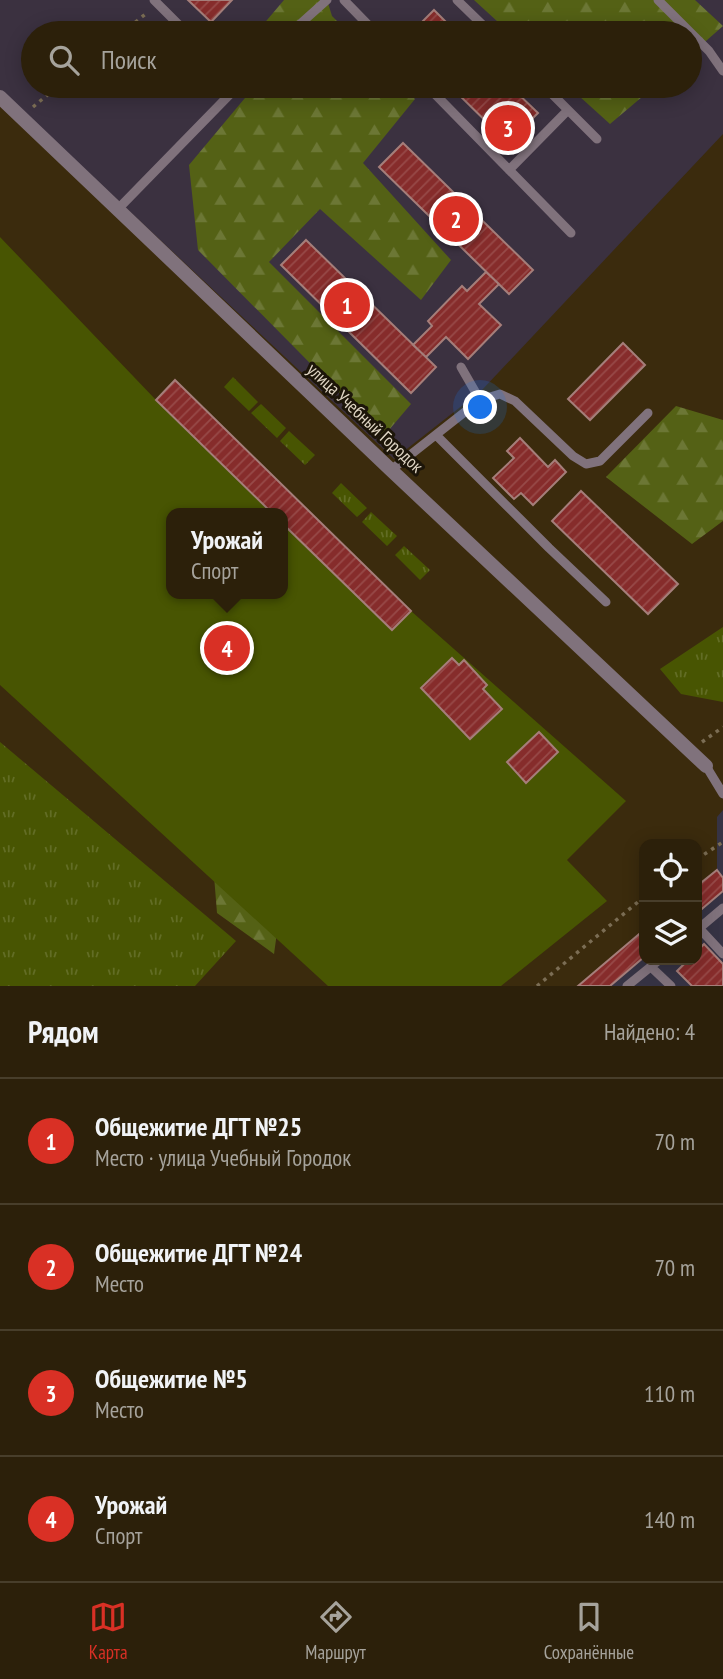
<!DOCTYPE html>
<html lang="ru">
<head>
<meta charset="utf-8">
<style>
	body { margin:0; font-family:"PT Sans Narrow",sans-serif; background:#342813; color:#f1f3f6 }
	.controls { position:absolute; right:21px; bottom:21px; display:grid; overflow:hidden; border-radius:14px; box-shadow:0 4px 18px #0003 }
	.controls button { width:63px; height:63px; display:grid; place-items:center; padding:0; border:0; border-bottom:2px solid #483e2b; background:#2c200a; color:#f1f3f6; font:35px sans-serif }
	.you { position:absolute; left:481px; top:408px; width:24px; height:24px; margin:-18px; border:5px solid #fff; border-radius:50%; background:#1a73e8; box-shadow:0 0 0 10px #1a73e833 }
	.badge { display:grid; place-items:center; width:46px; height:46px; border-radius:50%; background:#d93025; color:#fff; font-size:23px; font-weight:700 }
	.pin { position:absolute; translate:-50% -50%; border:4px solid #fff; box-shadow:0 2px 7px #0006 }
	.popup { position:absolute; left:166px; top:508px; width:122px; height:91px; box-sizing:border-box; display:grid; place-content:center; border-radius:14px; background:#2c200a; filter:drop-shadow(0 2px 5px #0005); font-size:23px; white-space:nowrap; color:#a6a39c }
	.popup b { font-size:26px; color:#f1f3f6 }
	.popup::after { content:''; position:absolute; left:50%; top:100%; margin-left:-14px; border:14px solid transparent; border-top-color:#2c200a }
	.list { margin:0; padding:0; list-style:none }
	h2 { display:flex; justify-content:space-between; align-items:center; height:91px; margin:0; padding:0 28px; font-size:30px }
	h2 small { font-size:23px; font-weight:400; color:#a6a39c }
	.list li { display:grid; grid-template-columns:46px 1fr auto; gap:21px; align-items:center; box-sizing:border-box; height:126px; padding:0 28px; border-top:2px solid #483e2b }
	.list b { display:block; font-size:26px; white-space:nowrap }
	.list p { margin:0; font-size:23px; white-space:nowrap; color:#a6a39c }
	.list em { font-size:23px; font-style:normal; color:#a6a39c }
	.icon { flex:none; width:38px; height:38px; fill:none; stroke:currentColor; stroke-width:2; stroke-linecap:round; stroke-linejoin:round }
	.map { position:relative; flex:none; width:723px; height:986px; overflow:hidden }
	.search { position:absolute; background:#2c200a; box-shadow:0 4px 18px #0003; left:21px; right:21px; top:21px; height:77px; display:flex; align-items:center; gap:18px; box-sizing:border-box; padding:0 24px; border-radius:38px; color:#a6a39c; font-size:26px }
	.sheet { height:595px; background:#2c200a }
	nav { display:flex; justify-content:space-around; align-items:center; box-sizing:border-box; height:98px; border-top:2px solid #483e2b; background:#2c200a; font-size:19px; color:#a6a39c }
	nav a { display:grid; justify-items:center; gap:4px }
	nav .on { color:#d93025 }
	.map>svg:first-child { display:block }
</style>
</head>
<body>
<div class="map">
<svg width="723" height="986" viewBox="0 0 723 986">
	<defs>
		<pattern id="grass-tufts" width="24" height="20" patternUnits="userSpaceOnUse" patternTransform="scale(1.75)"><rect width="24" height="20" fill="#485502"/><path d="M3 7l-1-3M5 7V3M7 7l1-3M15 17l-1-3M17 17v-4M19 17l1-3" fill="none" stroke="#626d25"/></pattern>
		<pattern id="forest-firs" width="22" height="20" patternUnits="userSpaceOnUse" patternTransform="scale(1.75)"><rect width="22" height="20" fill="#546115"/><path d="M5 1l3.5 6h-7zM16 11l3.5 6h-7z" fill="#6c7735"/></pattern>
		<pattern id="building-hatch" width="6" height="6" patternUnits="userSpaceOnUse" patternTransform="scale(1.75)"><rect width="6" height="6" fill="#862c2b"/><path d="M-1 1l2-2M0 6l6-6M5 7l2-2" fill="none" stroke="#974a48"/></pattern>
	</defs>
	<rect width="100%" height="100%" fill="#3b2b0d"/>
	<path fill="#363344" d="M723 810V986H578L644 930V960H697V886L717 869V817Z"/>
	<path fill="#3b3140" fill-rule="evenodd" d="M0 0H723V134L482 390 394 459 0 90ZM33 33H690V86H33Z"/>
	<path fill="url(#grass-tufts)" d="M233 377 258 402 249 411 224 387Z
		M261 404 286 428 277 438 251 413Z
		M289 431 315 455 305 465 280 441Z
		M341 483 367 508 357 517 332 493Z
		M371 512 397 536 387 546 362 522Z
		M404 546 430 570 420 580 395 555Z
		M723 627V702L681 694 660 669Z
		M0 742 236 941 195 986H0Z"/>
	<path fill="url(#forest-firs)" d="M284 0H327L332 16 349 33H256Z
		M474 0H695L723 26 690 55V33H510Z
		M255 86H401L415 99 363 163 451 260 421 300 320 209 269 262 411 404 383 437 198 250 189 165Z
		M568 86H655L610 124Z
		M676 406 723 420V521L692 544 606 477Z
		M212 851 283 889 274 954 217 913Z"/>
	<path fill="#485502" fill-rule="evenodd" d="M0 237 156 400 175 380 411 611 626 801 567 860 607 901 501 986H328L0 685ZM171 513H283V594H171Z"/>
	<path fill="url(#building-hatch)" stroke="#a57e7a" stroke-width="2" d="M188 0H232L211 22Z
		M434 10 457 33H411Z
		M450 86H510L538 113 508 143Z
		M403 143 533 270 509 294 379 167Z
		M306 240 436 367 411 393 281 265Z
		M486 272 499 284 479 304 501 325 468 359 446 337 426 357 413 345 432 326 428 321 462 286 467 291Z
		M623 343 645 365 590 420 568 399Z
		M175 380 411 611 392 630 283 524V513H272L156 400Z
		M520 438 548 467 555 460 566 472 533 505 521 493 514 499 493 478 514 458 507 451Z
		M581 491 678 584 648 614 552 521Z
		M452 658 459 665 464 660 487 685 483 689 502 709 470 739 421 688Z
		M539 732 558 752 526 783 507 762Z
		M717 870 723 878V891L697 913V886Z
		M644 930V957L610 986H578Z
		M704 944 723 964V986H692L677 971 688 960H697V951Z"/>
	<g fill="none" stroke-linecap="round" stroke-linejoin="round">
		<path stroke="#7b6d54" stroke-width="3.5" stroke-dasharray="3.5 5" stroke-linecap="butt" d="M122 33 148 12
			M33 107 58 86
			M702 742 723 727
			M697 859 723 842
			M537 986 644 897"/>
		<path stroke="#80727c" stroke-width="9" d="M154 0 187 33
			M344 0 376 33
			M457 0 491 33
			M658 0 709 51 723 71
			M290 33 327 0
			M427 86 571 233
			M544 86 597 139
			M509 170 568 110
			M117 210 238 86
			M480 400 500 394 515 401 573 456 586 464 600 461 648 413
			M436 435 549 548 606 602
			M391 470 480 400 461 367
			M706 766 723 794
			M699 928 723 954
			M697 930 723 908
			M651 967 671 986
			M627 986 659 960"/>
		<path stroke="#80727c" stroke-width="14" d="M0 97 391 470 706 766"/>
	</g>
	<g text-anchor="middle" stroke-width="6" stroke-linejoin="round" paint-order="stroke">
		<g font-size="18" fill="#dfd5c4" stroke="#1c1509">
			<text transform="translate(365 418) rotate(43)" y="6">улица Учебный Городок</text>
		</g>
	</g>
</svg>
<div class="controls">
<button><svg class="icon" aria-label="locate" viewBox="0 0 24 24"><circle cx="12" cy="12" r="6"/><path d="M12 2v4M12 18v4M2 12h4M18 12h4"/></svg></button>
<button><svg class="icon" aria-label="layers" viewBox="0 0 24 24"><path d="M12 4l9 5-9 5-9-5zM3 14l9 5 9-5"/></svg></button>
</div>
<div class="you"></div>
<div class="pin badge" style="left:347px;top:305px">1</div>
<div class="pin badge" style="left:456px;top:219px">2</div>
<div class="pin badge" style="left:508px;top:128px">3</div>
<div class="pin badge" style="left:227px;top:648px">4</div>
<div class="popup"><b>Урожай</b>Спорт</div>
<div class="search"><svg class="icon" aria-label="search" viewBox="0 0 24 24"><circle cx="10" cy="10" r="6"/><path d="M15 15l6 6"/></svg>Поиск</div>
</div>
<section class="sheet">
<h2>Рядом<small>Найдено: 4</small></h2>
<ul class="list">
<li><span class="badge">1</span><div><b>Общежитие ДГТ №25</b><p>Место · улица Учебный Городок</p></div><em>70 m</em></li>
<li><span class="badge">2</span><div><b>Общежитие ДГТ №24</b><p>Место</p></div><em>70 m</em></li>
<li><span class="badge">3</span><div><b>Общежитие №5</b><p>Место</p></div><em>110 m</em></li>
<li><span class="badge">4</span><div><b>Урожай</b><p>Спорт</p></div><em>140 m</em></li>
</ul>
</section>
<nav>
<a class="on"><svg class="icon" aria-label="map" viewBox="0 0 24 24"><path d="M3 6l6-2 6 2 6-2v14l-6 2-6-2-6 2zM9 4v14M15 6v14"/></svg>Карта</a>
<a><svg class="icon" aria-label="directions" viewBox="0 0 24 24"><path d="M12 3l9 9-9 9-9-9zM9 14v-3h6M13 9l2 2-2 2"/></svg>Маршрут</a>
<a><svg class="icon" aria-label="saved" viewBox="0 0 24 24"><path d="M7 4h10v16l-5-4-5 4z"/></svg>Сохранённые</a>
</nav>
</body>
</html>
